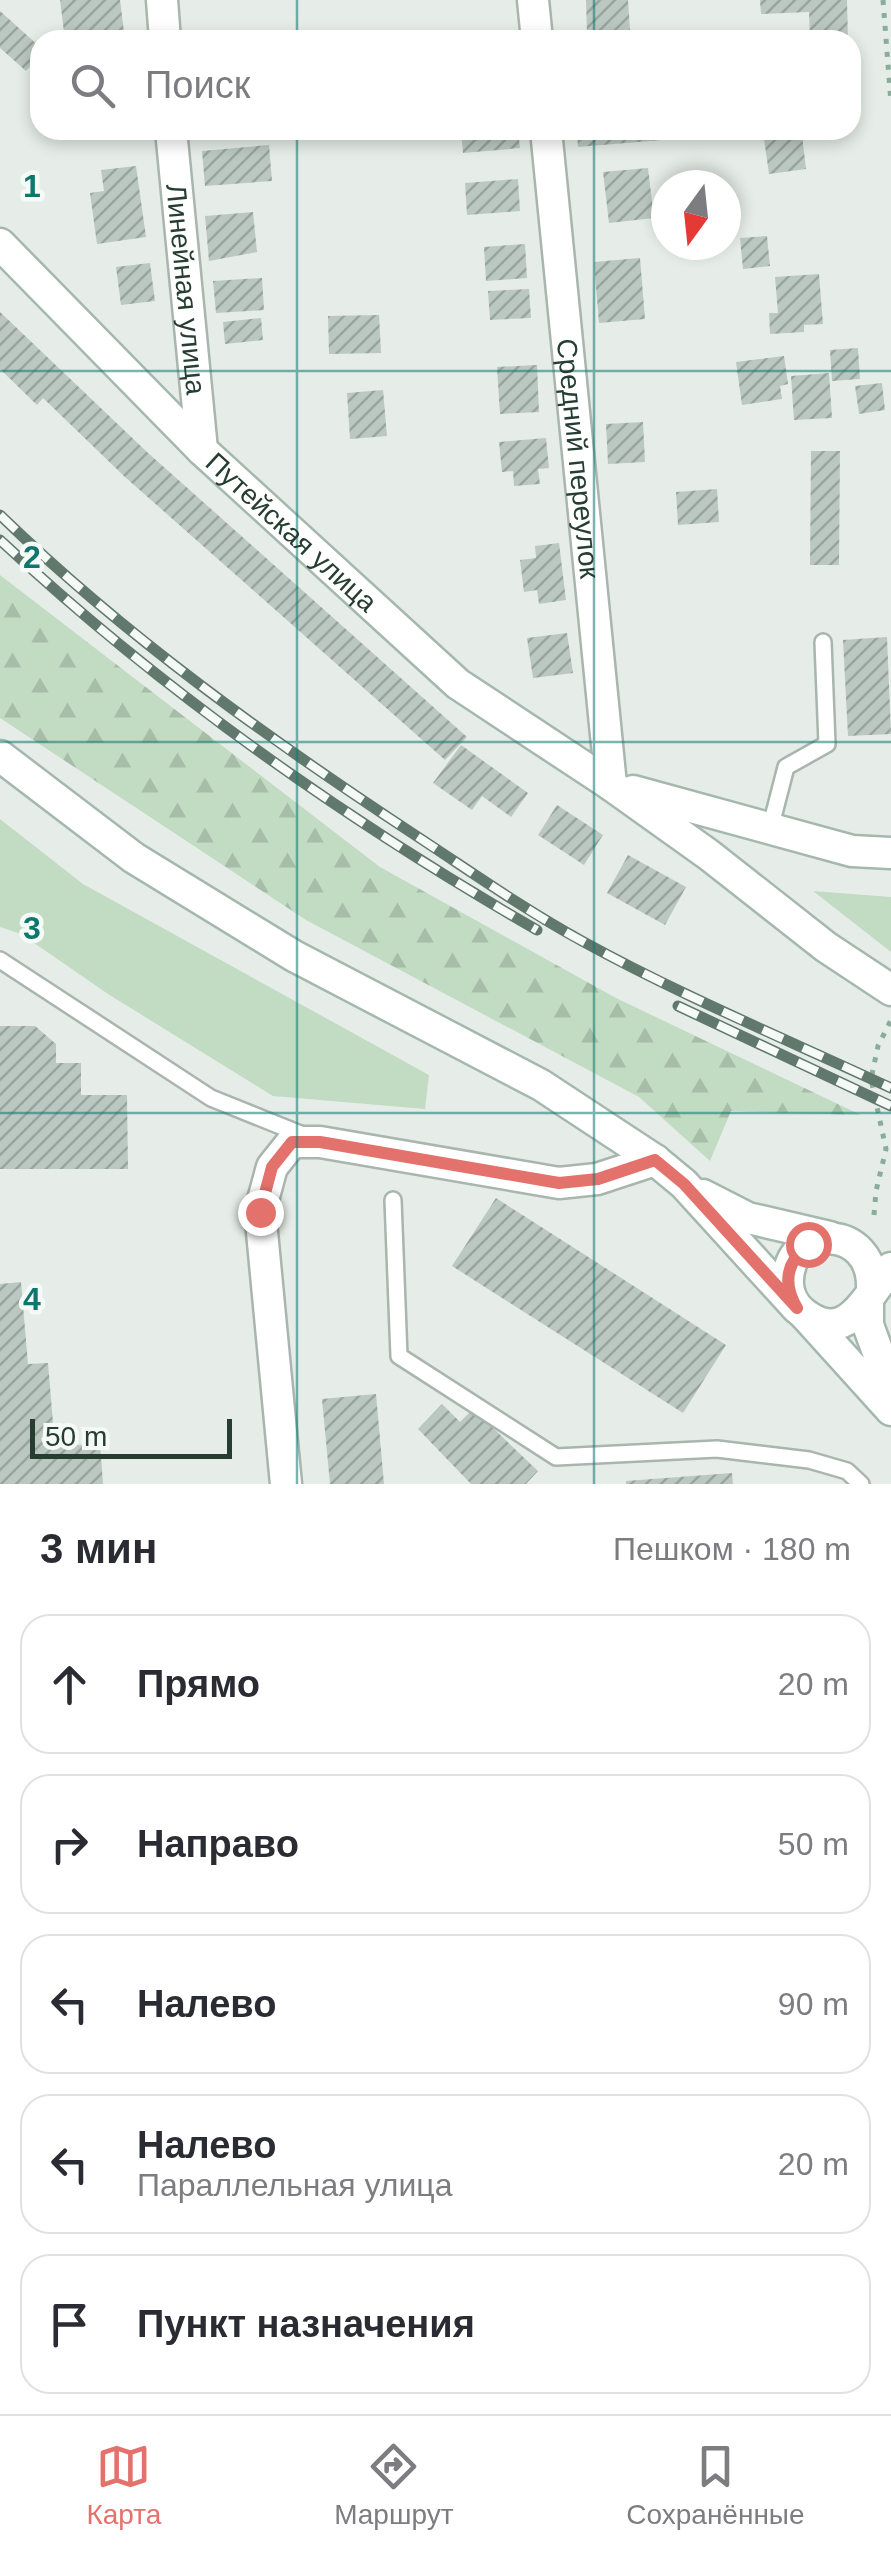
<!DOCTYPE html>
<html lang="ru">
<head>
<meta charset="utf-8">
<style>
	body { margin:0; font-family:Helvetica,sans-serif; background:#f7f7f7; color:#2b2b33 }
	.compass { position:absolute; left:651px; top:170px; width:90px; height:90px; border-radius:50%; background:#fff; box-shadow:0 5px 15px #0003; rotate:195deg }
	.scale { position:absolute; left:30px; bottom:25px; width:202px; box-sizing:border-box; padding-left:10px; border:5px solid #263d32; border-top:0; font-size:28px; line-height:35px; white-space:nowrap; color:#263d32; -webkit-text-stroke:8px #f6faf7; paint-order:stroke }
	.stop { position:absolute; width:30px; height:30px; margin:-22px; border:8px solid #e4726c; border-radius:50%; background:#fff }
	.stop.end { background:#e4726c; border-color:#fff; box-shadow:0 2px 10px #0008 }
	.list { margin:0; padding:0; list-style:none }
	h2 { display:flex; justify-content:space-between; align-items:center; height:130px; margin:0; padding:0 40px; font-size:42px }
	h2 small { font-size:32px; font-weight:400; color:#7c7c81 }
	.list li { display:grid; grid-template-columns:65px 1fr auto; gap:30px; align-items:center; box-sizing:border-box; height:140px; margin:0 20px 20px; padding:0 20px; border:2px solid #e1e1e2; border-radius:30px }
	.list b { display:block; font-size:38px; white-space:nowrap }
	.list p { margin:0; font-size:32px; white-space:nowrap; color:#7c7c81 }
	.list em { font-size:32px; font-style:normal; color:#7c7c81 }
	.icon { flex:none; width:55px; height:55px; fill:none; stroke:currentColor; stroke-width:2; stroke-linecap:round; stroke-linejoin:round }
	.map { position:relative; flex:none; width:891px; height:1484px; overflow:hidden }
	.search { position:absolute; background:#fff; box-shadow:0 5px 15px #0003; left:30px; right:30px; top:30px; height:110px; display:flex; align-items:center; gap:25px; box-sizing:border-box; padding:0 35px; border-radius:30px; color:#7c7c81; font-size:38px }
	.sheet { height:930px; background:#fff }
	nav { display:flex; justify-content:space-around; align-items:center; box-sizing:border-box; height:140px; border-top:2px solid #e1e1e2; background:#fff; font-size:28px; color:#7c7c81 }
	nav a { display:grid; justify-items:center; gap:5px }
	nav .on { color:#e4726c }
	.map>svg:first-child { display:block }
</style>
</head>
<body>
<div class="map">
<svg width="891" height="1484" viewBox="0 0 891 1484">
	<defs>
		<pattern id="forest-firs" width="22" height="20" patternUnits="userSpaceOnUse" patternTransform="scale(2.5)"><rect width="22" height="20" fill="#c1dcc3"/><path d="M5 1l3.5 6h-7zM16 11l3.5 6h-7z" fill="#a6bea8"/></pattern>
		<pattern id="building-hatch" width="6" height="6" patternUnits="userSpaceOnUse" patternTransform="scale(2.5)"><rect width="6" height="6" fill="#bbc8c1"/><path d="M-1 1l2-2M0 6l6-6M5 7l2-2" fill="none" stroke="#98a49d"/></pattern>
	</defs>
	<rect width="100%" height="100%" fill="#e6ede8"/>
	<path fill="#c1dcc3" d="M0 819 83 884 429 1075 425 1109 273 1096 108 994 21 934 0 927Z
		M813 891 891 897V952Z"/>
	<path fill="url(#forest-firs)" d="M0 575 380 867 616 998 861 1115 731 1111 710 1161 639 1097 306 920 0 718Z"/>
	<path fill="url(#building-hatch)" d="M60 0H120L125 40H65Z
		M586 0H628L630 30 587 32Z
		M760 0H847L848 40H810L809 12 761 14Z
		M0 11 40 47V56L26 71 0 48Z
		M461 130H518L520 148 463 153Z
		M577 130H661L662 140 578 147Z
		M802 135 806 169 769 174 764 139Z
		M269 145 272 181 205 186 202 151Z
		M136 166 146 237 97 244 90 193 104 191 101 170Z
		M648 168 654 218 609 223 603 172Z
		M518 179 520 211 467 215 465 183Z
		M253 212 257 252 209 261 205 216Z
		M767 236 770 266 743 269 740 238Z
		M525 244 527 278 486 281 484 247Z
		M640 258 645 319 599 323 594 262Z
		M150 263 155 301 121 305 116 267Z
		M819 274 823 324 804 325V332L770 334 769 313H778L775 277Z
		M262 278 264 310 216 313 213 281Z
		M529 289 531 318 490 320 488 291Z
		M0 312 147 452 467 737 445 760 125 477 43 398 37 405 0 369Z
		M379 315 381 353 329 354 328 316Z
		M261 318 263 340 225 344 223 322Z
		M858 348 860 379 832 381 830 350Z
		M784 356 788 384 780 386 782 399 742 405 736 362Z
		M537 365 539 412 500 414 497 367Z
		M829 373 832 418 794 420 791 376Z
		M882 383 885 410 859 414 855 386Z
		M383 390 387 436 350 439 347 393Z
		M643 422 645 462 608 464 606 424Z
		M546 438 549 468 538 469 540 484 514 486 513 471 502 472 499 442Z
		M811 451H840L839 565H810Z
		M717 489 719 522 678 525 676 492Z
		M559 543 566 600 539 604 537 590 524 592 520 560 536 558 535 546Z
		M567 633 573 673 533 678 527 638Z
		M887 637 891 734 848 736 843 640Z
		M461 745 528 793 511 817 482 796 472 810 433 783Z
		M557 805 603 835 584 865 538 835Z
		M628 855 686 887 665 925 607 893Z
		M0 1026H35L56 1044V1063H81V1095H127L128 1169H0Z
		M496 1198 726 1345 683 1413 452 1266Z
		M21 1282 28 1364 48 1363 55 1447 100 1443 103 1484H0V1284Z
		M376 1394 384 1484H330L322 1399Z
		M442 1404 460 1422 473 1409 538 1471 526 1484H471L418 1429Z
		M732 1473 733 1484H626V1481Z"/>
	<g fill="none" stroke-linecap="round" stroke-linejoin="round">
		<g stroke="#a9b5ae" stroke-width="20">
			<path id="service" d="M770 829 786 767 827 744 823 642
				M0 960 211 1098 303 1135
				M393 1200 399 1356 556 1457 717 1449 809 1460 847 1471 861 1484"/>
		</g>
		<g stroke="#a9b5ae" stroke-width="35">
			<g id="minor">
				<path d="M162 0 165 40"/>
				<path d="M533 0 537 40"/>
				<path id="s1" d="M171 130 202 450"/>
				<path id="s2" d="M546 130 611 785"/>
				<path d="M286 1484 260 1211 272 1167 292 1142H320L559 1183 597 1179 655 1160"/>
			</g>
		</g>
		<g stroke="#a5b8ae" stroke-width="35">
			<g id="secondary">
				<path id="s3" d="M0 244 202 450 458 684 611 785 709 855 826 947 891 990"/>
				<path d="M0 756 134 858 294 956 541 1085 655 1160 684 1184 797 1308"/>
				<path d="M633 791 852 851 891 853"/>
				<path d="M703 1195 748 1218 830 1237"/>
				<path d="M872 1288C874 1225 791 1222 788 1279 787 1292 793 1305 803 1313 848 1348 867 1294 891 1268"/>
				<path d="M868 1300V1325L891 1388"/>
				<path d="M806 1316 891 1410"/>
			</g>
		</g>
		<path stroke="#89ad9b" stroke-width="5" stroke-dasharray="5 8" stroke-linecap="butt" d="M883 0 891 103
			M874 1215 876 1191 886 1149 871 1079 878 1046 891 1020"/>
		<use href="#service" stroke="#fff" stroke-width="15"/>
		<use href="#minor" stroke="#fff" stroke-width="30"/>
		<use href="#secondary" stroke="#fff" stroke-width="30"/>
		<g stroke="#61796d" stroke-width="11">
			<path id="rail" d="M0 515C126 637 269 739 415 835 470 871 525 910 582 941 682 996 788 1040 891 1088
				M0 540C162 691 346 820 537 930
				M678 1006 891 1106"/>
		</g>
		<use href="#rail" stroke="#f6faf7" stroke-width="8" stroke-dasharray="22" stroke-linecap="butt"/>
	</g>
	<g fill="none" stroke-linecap="round" stroke-linejoin="round">
		<path stroke="#e4726c" stroke-width="12" d="M260 1212 272 1167 292 1142H320L559 1183 598 1179 655 1160 684 1184 797 1308C782 1283 787 1262 808 1244"/>
	</g>
	<path fill="none" stroke="#0f766e" stroke-width="2.5" stroke-opacity="0.55" d="M297 0V40M594 0V40M297 130V1484M594 130V1484M0 371H891M0 742H891M0 1113H891"/>
	<g text-anchor="middle" stroke-width="9" stroke-linejoin="round" paint-order="stroke">
		<g font-size="28" fill="#263d32" stroke="#f6faf7">
			<text dy="10" stroke="none"><textPath href="#s1" startOffset="160">Линейная улица</textPath></text>
			<text dy="10" stroke="none"><textPath href="#s2" startOffset="330">Средний переулок</textPath></text>
			<text dy="10" stroke="none"><textPath href="#s3" startOffset="410">Путейская улица</textPath></text>
		</g>
	</g>
	<g font-size="32" text-anchor="middle" font-weight="bold" fill="#0f766e" stroke="#f6faf7" stroke-width="9" stroke-linejoin="round" paint-order="stroke">
		<text x="32" y="197">1</text>
		<text x="32" y="568">2</text>
		<text x="32" y="939">3</text>
		<text x="32" y="1310">4</text>
	</g>
</svg>
<svg class="compass" viewBox="-18 -18 36 36"><path d="M0-13l5 13h-10z" fill="#e53935"/><path d="M0 13l5-13h-10z" fill="#7c7c81"/></svg>
<div class="scale">50 m</div>
<div class="stop" style="left:808px;top:1244px"></div>
<div class="stop end" style="left:260px;top:1212px"></div>
<div class="search"><svg class="icon" aria-label="search" viewBox="0 0 24 24"><circle cx="10" cy="10" r="6"/><path d="M15 15l6 6"/></svg>Поиск</div>
</div>
<section class="sheet">
<h2>3 мин<small>Пешком · 180 m</small></h2>
<ul class="list">
<li><svg class="icon" aria-label="ahead" viewBox="0 0 24 24"><path d="M12 20V5M6 11l6-6 6 6"/></svg><div><b>Прямо</b></div><em>20 m</em></li>
<li><svg class="icon" aria-label="right" viewBox="0 0 24 24"><path d="M7 20v-9h11M14 6l5 5-5 5"/></svg><div><b>Направо</b></div><em>50 m</em></li>
<li><svg class="icon" aria-label="left" viewBox="0 0 24 24"><path d="M17 20v-9H6M10 6l-5 5 5 5"/></svg><div><b>Налево</b></div><em>90 m</em></li>
<li><svg class="icon" aria-label="left" viewBox="0 0 24 24"><path d="M17 20v-9H6M10 6l-5 5 5 5"/></svg><div><b>Налево</b><p>Параллельная улица</p></div><em>20 m</em></li>
<li><svg class="icon" aria-label="arrive" viewBox="0 0 24 24"><path d="M6 21V4h12l-3 4 3 4H6"/></svg><div><b>Пункт назначения</b></div></li>
</ul>
</section>
<nav>
<a class="on"><svg class="icon" aria-label="map" viewBox="0 0 24 24"><path d="M3 6l6-2 6 2 6-2v14l-6 2-6-2-6 2zM9 4v14M15 6v14"/></svg>Карта</a>
<a><svg class="icon" aria-label="directions" viewBox="0 0 24 24"><path d="M12 3l9 9-9 9-9-9zM9 14v-3h6M13 9l2 2-2 2"/></svg>Маршрут</a>
<a><svg class="icon" aria-label="saved" viewBox="0 0 24 24"><path d="M7 4h10v16l-5-4-5 4z"/></svg>Сохранённые</a>
</nav>
</body>
</html>
